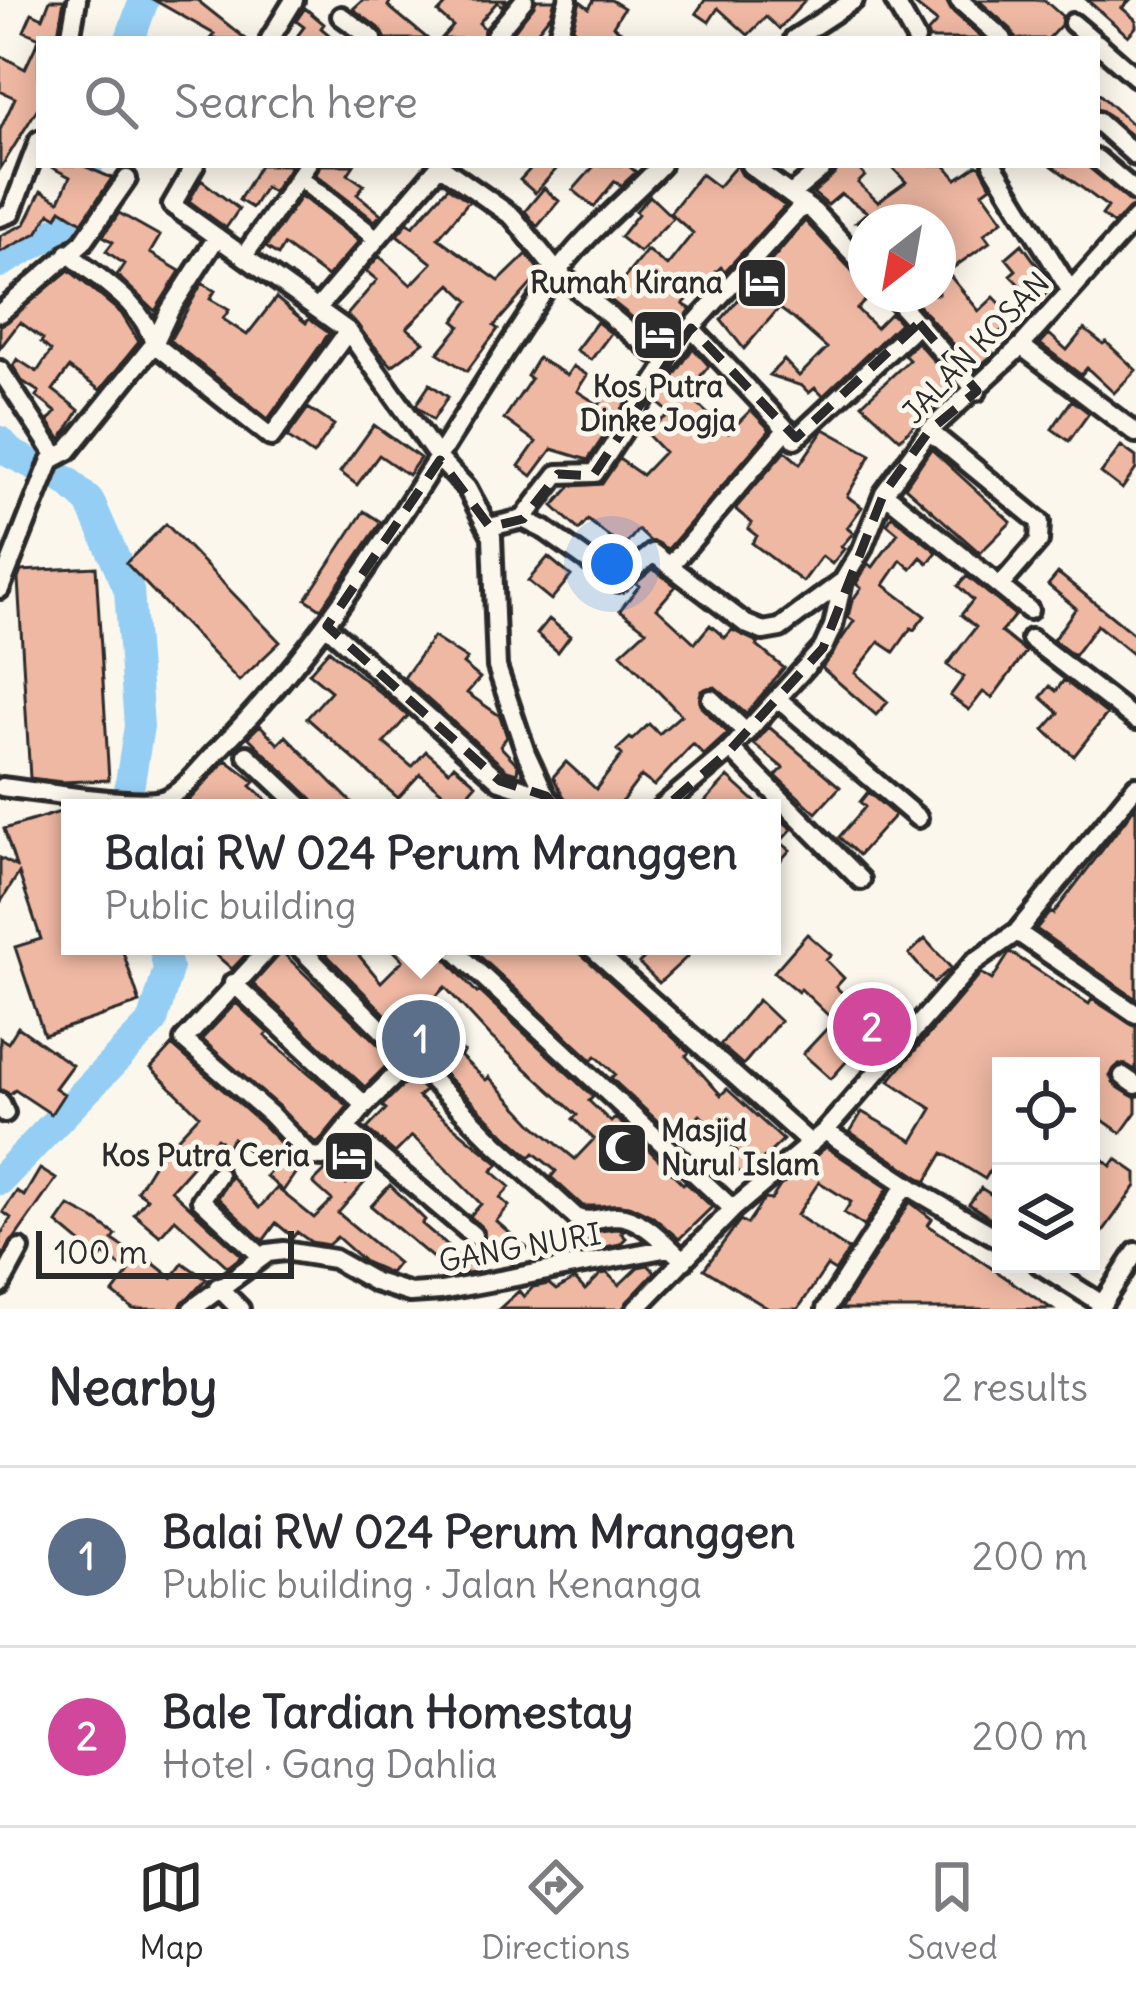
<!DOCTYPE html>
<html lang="en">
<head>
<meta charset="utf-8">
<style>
	body { margin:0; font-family:Delius,sans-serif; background:#f2f2f3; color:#2b2b33 }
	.controls { position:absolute; right:36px; bottom:36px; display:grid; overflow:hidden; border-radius:0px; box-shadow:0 6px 30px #0003 }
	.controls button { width:108px; height:108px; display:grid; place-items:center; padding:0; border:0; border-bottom:3px solid #e1e1e2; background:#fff; color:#2b2b33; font:60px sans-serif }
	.compass { position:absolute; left:848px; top:204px; width:108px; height:108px; border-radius:50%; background:#fff; box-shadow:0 6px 30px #0003; rotate:211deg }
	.scale { position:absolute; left:36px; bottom:30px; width:258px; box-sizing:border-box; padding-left:12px; border:6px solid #2b2b2b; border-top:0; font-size:33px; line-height:42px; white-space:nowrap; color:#2b2b2b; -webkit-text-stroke:9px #fbf7ec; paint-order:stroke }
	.you { position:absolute; left:612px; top:564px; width:42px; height:42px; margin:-30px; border:9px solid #fff; border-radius:50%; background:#1a73e8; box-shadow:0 0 0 18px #1a73e833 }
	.badge { display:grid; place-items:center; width:78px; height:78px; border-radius:50%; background:#2b2b2b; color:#fff; font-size:39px; font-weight:700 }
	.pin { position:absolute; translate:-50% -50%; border:6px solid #fff; box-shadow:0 3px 12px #0006 }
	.popup { position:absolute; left:61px; top:799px; width:720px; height:156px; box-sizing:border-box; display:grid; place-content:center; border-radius:0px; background:#fff; filter:drop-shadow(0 3px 9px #0005); font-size:39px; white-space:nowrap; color:#7c7c81 }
	.popup b { font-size:45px; color:#2b2b33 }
	.popup::after { content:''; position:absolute; left:50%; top:100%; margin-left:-24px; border:24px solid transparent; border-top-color:#fff }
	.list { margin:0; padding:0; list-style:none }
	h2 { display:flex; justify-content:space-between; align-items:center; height:156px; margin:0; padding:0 48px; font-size:51px }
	h2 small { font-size:39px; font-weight:400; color:#7c7c81 }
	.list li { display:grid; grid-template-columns:78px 1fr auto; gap:36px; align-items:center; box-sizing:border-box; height:180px; padding:0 48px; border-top:3px solid #e1e1e2 }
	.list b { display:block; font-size:45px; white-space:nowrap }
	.list p { margin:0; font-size:39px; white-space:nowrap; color:#7c7c81 }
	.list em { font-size:39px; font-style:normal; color:#7c7c81 }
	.icon { flex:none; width:66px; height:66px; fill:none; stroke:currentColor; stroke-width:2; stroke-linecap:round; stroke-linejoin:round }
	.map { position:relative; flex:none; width:1136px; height:1309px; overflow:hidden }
	.search { position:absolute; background:#fff; box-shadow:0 6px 30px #0003; left:36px; right:36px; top:36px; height:132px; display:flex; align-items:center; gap:30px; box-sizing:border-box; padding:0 42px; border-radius:0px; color:#7c7c81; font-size:45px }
	.sheet { height:516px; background:#fff }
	nav { display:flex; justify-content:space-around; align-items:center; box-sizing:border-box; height:168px; border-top:3px solid #e1e1e2; background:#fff; font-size:33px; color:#7c7c81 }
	nav a { display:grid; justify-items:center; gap:6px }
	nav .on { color:#2b2b2b }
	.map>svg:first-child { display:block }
</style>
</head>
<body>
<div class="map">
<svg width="1136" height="1309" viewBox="0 0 1136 1309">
	<rect width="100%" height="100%" fill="#fbf7ec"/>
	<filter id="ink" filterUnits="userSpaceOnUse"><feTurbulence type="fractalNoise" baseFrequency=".00833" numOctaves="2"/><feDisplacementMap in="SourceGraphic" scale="24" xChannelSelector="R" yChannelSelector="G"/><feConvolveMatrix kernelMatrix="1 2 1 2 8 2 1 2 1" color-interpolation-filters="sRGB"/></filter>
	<g filter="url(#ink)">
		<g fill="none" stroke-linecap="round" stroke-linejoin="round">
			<path stroke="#94cef4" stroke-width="30" d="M130 39 144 0
				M0 263 81 218 88 165
				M0 441 12 454 67 481 90 502 129 590 139 726 126 808
				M0 1180 153 1021 168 969 163 946"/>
		</g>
		<path fill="#efb8a3" stroke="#2b2b2b" stroke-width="3" fill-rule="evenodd" d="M50 0H64L57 39H42L24 31 32 13 43 18Z
			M154 0H197L246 39H210L214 34Z
			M363 0H391L388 6 428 39H386L380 29 353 9Z
			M450 0H507L502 6 497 2 479 23 484 28 483 39H441L453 26 438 13Z
			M537 0H555L551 14 531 39H508Z
			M594 0H611L624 8 613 26 633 39H578L573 27 580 1 589 8Z
			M705 0H806L779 29 766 17 748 35 718 8 709 22 696 13Z
			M909 0H946L951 10 984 39H929L927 33 937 22Z
			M978 0H1044L1062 16 1061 25 1048 39H1016L1011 29Z
			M1087 0H1130L1122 8 1136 20V27L1128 36Z
			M305 8 324 24 321 28 334 39H295L304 27 296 21Z
			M39 39V106L0 169V130L15 98 0 91V55L25 69Z
			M1097 92 1136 128V139L1097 109Z
			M47 165H82L112 178 82 222 61 209 57 217 50 213 37 233 0 252V236L25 224 41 191 59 201 70 177Z
			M260 165H291L273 192 265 187 252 208 239 200Z
			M320 165H354L348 174 364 185 357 194 381 214 375 221 316 175Z
			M534 165H560L535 193 520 180Z
			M595 165H628L636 172 621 186 615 181 594 207 573 190Z
			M737 165 742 175 785 206 725 271 721 267 683 304 691 309 665 344 608 298 647 250 667 266 693 233 670 213 701 174 718 187Z
			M839 165H855L865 176 858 183 878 202 906 182 890 165H945L957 179 977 165 981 167 991 186 983 192 1003 220 984 234 990 242 947 272 979 311 994 297 1016 320 986 343 994 354 976 369 917 304 930 294H938V222H856L867 212 841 194 828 205 813 193 835 174Z
			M1051 165H1086L1136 205 1113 224 1102 215 1108 207Z
			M201 180 239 209 226 228 189 201Z
			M448 187 469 201 438 238 499 281 527 254 541 273 494 326 498 329 467 371 438 353 460 326 454 321 469 301 451 284 407 328 424 342 392 366 347 315 377 280 366 271 379 256 411 285 432 263 397 235 408 222 413 226Z
			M544 188 559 201 537 227 525 211Z
			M301 196 359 241 327 277 284 245 278 255 266 247Z
			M650 196 673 218 639 252 620 237 638 214 636 211Z
			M119 213 160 236 150 253 180 271 155 311 117 275 124 264 106 251 113 242 103 236Z
			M805 221 857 276 866 279V300L857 309 876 328 891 313 900 323 823 396 815 388 809 393 802 386 769 375 784 360 799 376 827 348 794 319 779 308 744 349 721 320Z
			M1022 244 1053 287 1036 303 1010 275 1016 270 1006 258Z
			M69 270 121 313 139 342 100 390 69 368 53 390 79 410 61 440 48 421 56 412 36 396 39 392 22 381 13 366 17 359 37 372 51 351 41 342 43 339 20 322 0 348V326Z
			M202 283 215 291 210 299 229 310 223 319 247 335 276 298 306 323 309 319 329 333 268 419 170 340Z
			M597 322 611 333 591 360 576 350Z
			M1084 329 1103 344 1106 342 1136 370 1114 393 1087 368 1081 375 1040 344 1049 334 1067 350Z
			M917 342 955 385 900 439 862 404 909 360 904 355Z
			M693 348 709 366 688 391 689 396 728 433 751 410 770 430 668 549 650 541 638 530 623 548 588 520 579 530 553 506 571 486 602 484 619 459 642 475 664 452 644 431 671 414 657 402Z
			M538 358 567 375 573 366 587 375 577 391 599 405 612 385 630 397 588 460 552 449 532 476 519 466 536 442 504 419 531 379 527 376Z
			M430 384 448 397 433 420 416 405Z
			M1072 400 1089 413 1069 441 1052 429Z
			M308 408 334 425 313 455 287 437Z
			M374 425 420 458 408 475 379 455 357 485 340 472Z
			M824 429 871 455 847 496 862 507 847 528 853 533 841 547 844 549 832 564 822 556 803 582 752 543 757 536 748 529 752 523 735 509 785 451 800 464Z
			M1121 446 1136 457V469L1122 489 1101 473Z
			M931 449 1011 522 980 553 905 487Z
			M364 511 381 522 321 609 306 599Z
			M892 516 937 552 928 563 921 557 911 569 901 560 884 585 925 616 914 630 911 628 894 652 879 642 855 673 888 702 876 715 822 668 854 621 848 617 852 601 861 588 856 584 868 564 873 567 898 533 887 524Z
			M166 524 280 642 239 681 126 563Z
			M548 557 571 576 551 600 528 581Z
			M96 567 109 780 62 782 30 778 18 579 21 571Z
			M653 569 676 586 657 608 695 643 710 625 725 638 732 630 759 643 757 646 784 668 746 714 715 687 701 691V707L728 733 704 755 693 744 654 786 641 776 617 808H570L553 777 566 762 596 789 622 755 617 750 630 738 632 740 649 724 659 734 681 715 621 653 646 630 620 610 639 586 636 583Z
			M1058 573 1136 636V657L1097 625 1074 656 1053 640 1076 608 1048 585Z
			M967 576 1015 615 1001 632 1026 652 992 698 983 692 969 710 950 696 964 677 947 665 976 627 961 615 973 600 958 586Z
			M549 619 570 636 558 652 537 634Z
			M433 637 467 659 463 664 480 678 467 693 500 716 507 737 500 746 518 765 517 773 507 770 404 678Z
			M329 650 408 716 384 743 412 767 426 751 449 771 454 765 476 784 458 805 420 774 398 798 307 718 331 691 309 673Z
			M1064 680 1107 714 1074 756 1044 730 1059 713 1041 697 1050 686 1056 691Z
			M260 725 278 744 286 736 357 808H315L312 799 248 737Z
			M769 727 840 787 816 813 776 776 783 768 754 744Z
			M226 760 255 782 251 786 273 806 277 801 284 808H182Z
			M728 777 762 808H699Z
			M868 792 895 815 859 855 839 837 865 807 860 802Z
			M1136 806V999L1036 929 1050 912 1053 914Z
			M70 809V946H121L140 1003 44 1035 15 947 41 939 19 873 0 903V858L16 866 4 829Z
			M772 812 792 829 780 842 790 850 772 870Z
			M807 934 831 955 826 960 844 978 836 987 861 1011 871 1000 900 1026 873 1055 862 1044 831 1079 803 1054 834 1021 801 989 798 992 774 972Z
			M925 939 951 968 934 983 909 954Z
			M222 946H254L232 969 215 954Z
			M318 946H351L381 982 403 960 389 946H429L435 953 438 950 477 993 479 991 590 1094 593 1097 589 1101 611 1122 615 1118 625 1126 683 1184 685 1182 712 1207 679 1239 652 1216 631 1206H583L551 1177 556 1171 534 1153 530 1157 507 1137ZM445 987 491 1037 577 1115 573 1119 594 1139 575 1159 535 1126 489 1077 486 1080 460 1056 464 1052 419 1014Z
			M469 946H572L689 1052 686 1056 721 1095 727 1089 783 1140 744 1177 727 1162 737 1151 700 1115 676 1138 611 1078 615 1074 596 1056 592 1060Z
			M656 946H678L688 956 659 983 639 963Z
			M282 952 393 1059 365 1087 253 984Z
			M1010 952 1089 1004 1092 999 1136 1027V1070L1119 1064 1110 1076 1116 1086 1136 1098V1112L1121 1133 1091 1112V1066H1001V1152L985 1179 943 1153 926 1182 850 1132 862 1112 913 1141 932 1109 889 1081 981 973 992 980Z
			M758 1000 780 1021 743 1065 720 1045Z
			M236 1003 268 1033 265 1036 348 1106 317 1144 202 1039Z
			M18 1027 72 1065 55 1088 64 1094 51 1114 15 1090 10 1094 0 1089V1038L8 1043Z
			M172 1045 261 1123 301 1165 283 1191 266 1176 271 1170 233 1138 227 1146 217 1138 171 1190 242 1256 228 1267 175 1219 160 1236 134 1214 147 1198 137 1191 155 1162 199 1115 151 1068Z
			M411 1077 425 1091 418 1097 499 1164 492 1171 510 1187 500 1198 509 1206 496 1221 527 1248 513 1264 485 1240 484 1230 470 1216 481 1204 423 1146 412 1136 395 1153 367 1129 386 1109 382 1106Z
			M349 1147 367 1162 345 1185 357 1173 366 1181 338 1213 398 1263 390 1273 365 1262 337 1237 328 1245 311 1242 297 1232 293 1237 276 1223 263 1241 218 1198 231 1176 259 1208 277 1188 314 1218 332 1200 313 1183Z
			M826 1147 888 1188 864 1226 844 1213 851 1202 819 1182 797 1215 849 1250 835 1271 827 1266 798 1309H769L704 1269 740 1220 747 1224 764 1199 771 1200 780 1186Z
			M1091 1150 1111 1166 1116 1159 1136 1173V1186L1091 1248Z
			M40 1169 56 1179 0 1259V1236L11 1218 3 1212 17 1191 24 1196Z
			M390 1185 425 1220 422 1224 477 1271 454 1276 371 1206Z
			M981 1188 1001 1201V1225L969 1204Z
			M910 1202 932 1219 928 1225 1052 1309H841Z
			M69 1206 94 1219 116 1235 113 1240 140 1258 143 1255 172 1278 183 1263 206 1279 179 1309H133L113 1293 129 1272 103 1254 100 1259 57 1223Z
			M616 1229 624 1230 621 1233 626 1238 620 1244 596 1249 586 1238 592 1232Z
			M648 1265 655 1272 622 1309H499L519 1291 524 1297 533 1287 549 1284 556 1290 575 1279 585 1290 601 1274 607 1273 619 1285 638 1267Z"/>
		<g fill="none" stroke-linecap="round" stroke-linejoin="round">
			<g stroke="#2b2b2b" stroke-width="26">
				<path id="street" d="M894 0 916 39
					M959 0 1003 39
					M341 16 373 39
					M1073 23 1092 39
					M495 35 524 0
					M70 39 77 0
					M270 39 294 0
					M565 39 559 31 568 0
					M794 39 854 0
					M1097 43 1136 77
					M1097 121 1136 156
					M1097 159 1136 192
					M195 165 172 205 348 331 440 460 467 488 492 536 497 667 526 753 546 796 557 808
					M439 165 513 217 557 272 666 362
					M750 165 814 212 866 267
					M993 165 1070 290
					M298 177 377 239
					M791 194 826 165
					M0 217 11 213 39 140
					M68 253C99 279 143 303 154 344L170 310 217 237
					M244 256 307 165
					M891 294 977 391
					M317 309 440 165
					M0 313 83 242 127 179
					M691 328 791 434
					M1021 346 1136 433
					M0 370 56 456
					M929 431 1040 522 1039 541 1000 586
					M795 439 919 323
					M884 493 1029 610
					M523 519 558 474 595 473 691 328 804 204
					M490 527 523 519 545 530 618 582 653 553 746 624 763 631 780 628 843 581
					M670 566 787 429
					M0 589 51 460 68 451 154 344 271 437 348 331
					M327 626 500 781 546 796
					M1031 639 1136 720
					M711 699 747 733
					M779 700 918 818
					M731 749 861 880
					M247 755 303 808
					M2 787C34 791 140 808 165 799 185 791 203 764 218 750 357 611 444 437 554 277 582 236 627 201 661 165
					M661 808 731 749 823 648 833 626 843 581 862 549 884 493 929 431 1021 346 1136 218
					M1017 932 1136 1014
					M271 946 184 1040 270 1114 310 1156 323 1157 365 1105 412 1059
					M298 946 496 1144 577 1218C592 1223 601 1216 617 1216 642 1217 666 1245 684 1261
					M450 946 733 1209
					M590 946 811 1144
					M233 983 365 1105
					M1123 1076 1136 1085
					M0 1102 5 1113
					M346 1128 473 1235
					M825 1131 918 1192 1001 1240
					M218 1175 201 1200 262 1257
					M1039 1264 1102 1304
					M0 1286 20 1249
					M218 1287 240 1309
					M192 1309 268 1253 284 1251 334 1259 375 1282 410 1293 441 1291 669 1248
					M636 1309 733 1209 825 1131 973 963 1017 932 1136 786
					M826 1309 906 1184
					M1099 1309 1136 1252"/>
			</g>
			<use href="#street" stroke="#fbf7ec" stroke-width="16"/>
		</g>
	</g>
	<path fill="none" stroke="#2b2b2b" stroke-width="9" stroke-dasharray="24 15" stroke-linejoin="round" d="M919 323 977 391 929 431 884 493 823 648 731 749 605 861 546 796 500 781 327 626 440 460 490 527 523 519 558 474 593 476 691 328 796 438Z"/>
	<defs>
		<g id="hotel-square" transform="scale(2.7)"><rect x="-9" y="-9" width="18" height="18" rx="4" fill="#2b2b2b" stroke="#fbf7ec"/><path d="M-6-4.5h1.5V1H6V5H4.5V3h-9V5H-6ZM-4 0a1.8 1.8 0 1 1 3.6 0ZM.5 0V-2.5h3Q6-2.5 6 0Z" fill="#fff"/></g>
		<g id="mosque-square" transform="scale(2.7)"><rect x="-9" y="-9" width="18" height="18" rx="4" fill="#2b2b2b" stroke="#fbf7ec"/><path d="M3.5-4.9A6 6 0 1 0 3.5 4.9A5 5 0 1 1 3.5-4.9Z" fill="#fff"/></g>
	</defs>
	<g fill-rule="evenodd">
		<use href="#hotel-square" x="762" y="283"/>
		<use href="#hotel-square" x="658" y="335"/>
		<use href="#mosque-square" x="622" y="1148"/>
		<use href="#hotel-square" x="349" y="1156"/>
	</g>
	<g text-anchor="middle" stroke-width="10" stroke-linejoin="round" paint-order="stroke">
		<g font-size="30" font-weight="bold" fill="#2b2b2b" stroke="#fbf7ec" text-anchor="end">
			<text x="723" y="293">Rumah Kirana</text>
			<text x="658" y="397" text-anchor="middle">Kos Putra<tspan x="658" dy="34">Dinke Jogja</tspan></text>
			<text x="661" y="1141" text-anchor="start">Masjid<tspan x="661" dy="34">Nurul Islam</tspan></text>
			<text x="310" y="1166">Kos Putra Ceria</text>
		</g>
		<g font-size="30" fill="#2b2b2b" stroke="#fbf7ec">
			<text transform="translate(976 348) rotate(-46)" y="10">JALAN KOSAN</text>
			<text transform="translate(520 1248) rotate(-10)" y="10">GANG NURI</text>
		</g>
	</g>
</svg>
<div class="controls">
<button><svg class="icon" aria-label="locate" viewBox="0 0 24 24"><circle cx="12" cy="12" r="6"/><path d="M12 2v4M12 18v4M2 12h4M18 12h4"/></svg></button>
<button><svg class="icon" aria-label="layers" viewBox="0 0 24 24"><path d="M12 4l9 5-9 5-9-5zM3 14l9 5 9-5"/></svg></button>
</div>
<svg class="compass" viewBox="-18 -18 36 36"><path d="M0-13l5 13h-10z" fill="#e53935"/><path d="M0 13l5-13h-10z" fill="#7c7c81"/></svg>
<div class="scale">100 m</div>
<div class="you"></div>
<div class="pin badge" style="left:421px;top:1039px;background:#5c6f8a">1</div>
<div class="popup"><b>Balai RW 024 Perum Mranggen</b>Public building</div>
<div class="pin badge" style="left:872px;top:1027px;background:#d1479c">2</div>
<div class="search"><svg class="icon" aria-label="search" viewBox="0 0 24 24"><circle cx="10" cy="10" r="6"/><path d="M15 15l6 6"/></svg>Search here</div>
</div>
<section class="sheet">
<h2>Nearby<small>2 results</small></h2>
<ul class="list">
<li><span class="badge" style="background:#5c6f8a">1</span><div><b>Balai RW 024 Perum Mranggen</b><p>Public building · Jalan Kenanga</p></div><em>200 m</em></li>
<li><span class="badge" style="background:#d1479c">2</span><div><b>Bale Tardian Homestay</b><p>Hotel · Gang Dahlia</p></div><em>200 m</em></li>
</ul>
</section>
<nav>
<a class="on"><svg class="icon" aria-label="map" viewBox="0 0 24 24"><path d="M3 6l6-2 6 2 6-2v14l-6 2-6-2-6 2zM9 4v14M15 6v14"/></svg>Map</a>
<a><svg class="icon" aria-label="directions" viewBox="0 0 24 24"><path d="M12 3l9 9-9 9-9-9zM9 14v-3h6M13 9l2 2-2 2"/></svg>Directions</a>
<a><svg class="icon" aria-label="saved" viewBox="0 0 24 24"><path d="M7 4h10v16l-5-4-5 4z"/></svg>Saved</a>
</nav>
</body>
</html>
